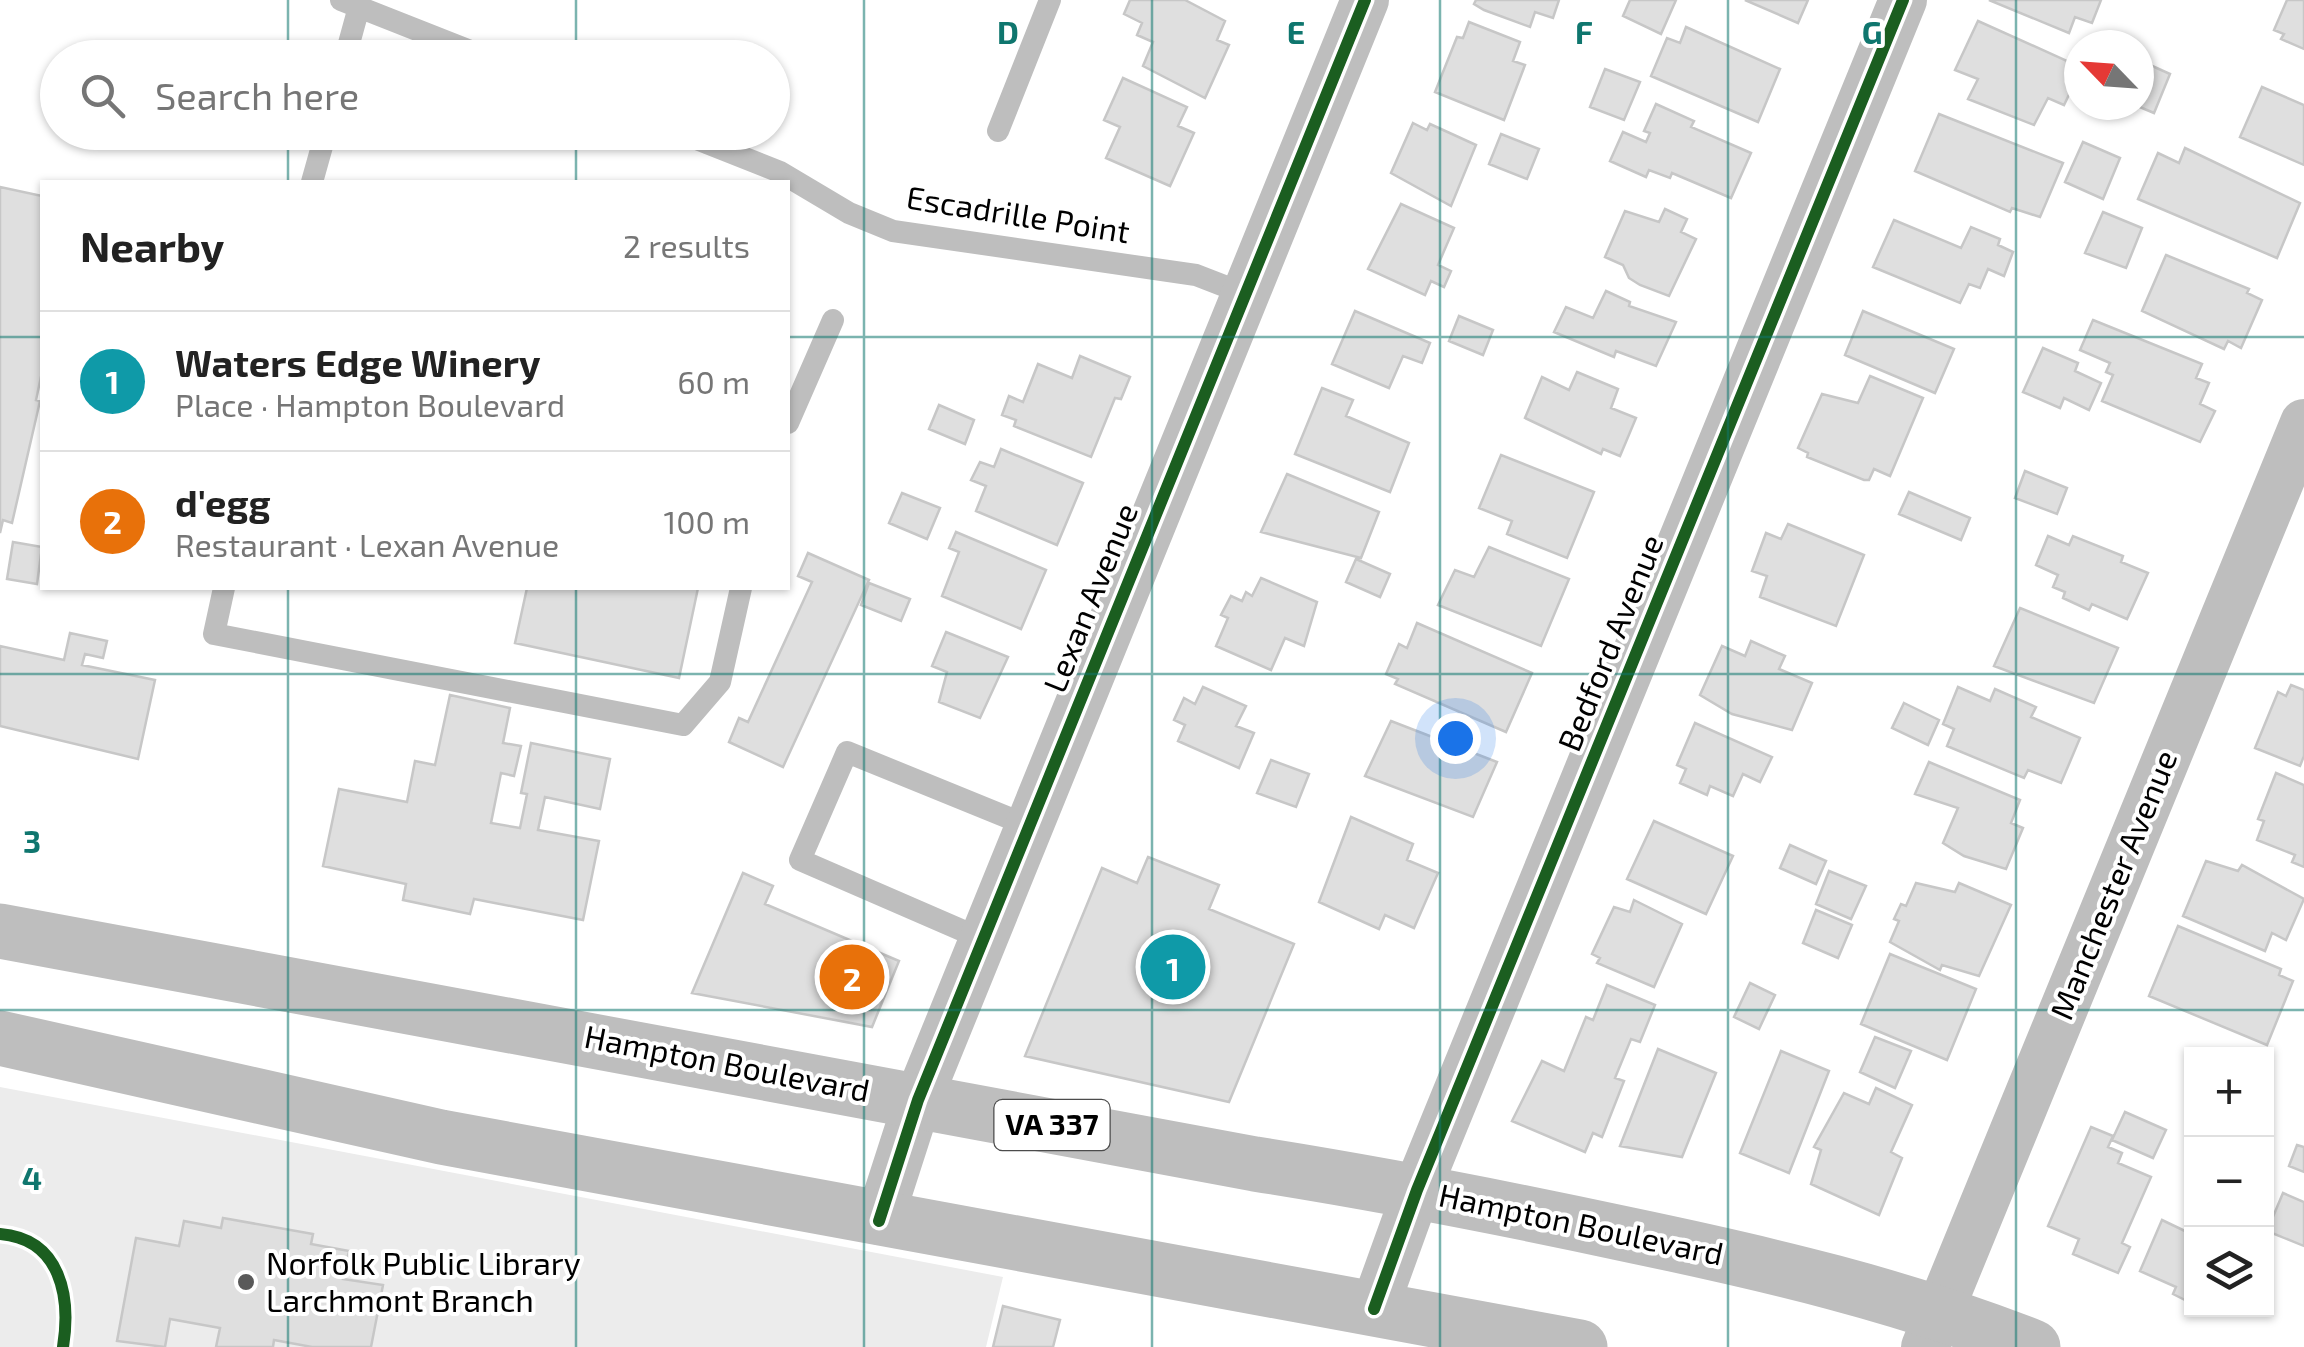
<!DOCTYPE html>
<html lang="en">
<head>
<meta charset="utf-8">
<style>
	body { margin:0; font-family:"Exo 2",sans-serif; background:#f2f2f2; color:#222 }
	.controls { position:absolute; right:30px; bottom:30px; display:grid; overflow:hidden; border-radius:0px; box-shadow:0 2px 8px #0004 }
	.controls button { width:90px; height:90px; display:grid; place-items:center; padding:0; border:0; border-bottom:2px solid #e0e0e0; background:#fff; color:#222; font:50px sans-serif }
	.compass { position:absolute; left:2064px; top:30px; width:90px; height:90px; border-radius:50%; background:#fff; box-shadow:0 2px 8px #0004; rotate:295deg }
	.you { position:absolute; left:1455px; top:738px; width:35px; height:35px; margin:-25px; border:8px solid #fff; border-radius:50%; background:#1a73e8; box-shadow:0 0 0 15px #1a73e833 }
	.badge { display:grid; place-items:center; width:65px; height:65px; border-radius:50%; background:#111827; color:#fff; font-size:32px; font-weight:700 }
	.pin { position:absolute; translate:-50% -50%; border:5px solid #fff; box-shadow:0 2px 10px #0006 }
	.list { margin:0; padding:0; list-style:none }
	h2 { display:flex; justify-content:space-between; align-items:center; height:130px; margin:0; padding:0 40px; font-size:42px }
	h2 small { font-size:32px; font-weight:400; color:#767676 }
	.list li { display:grid; grid-template-columns:65px 1fr auto; gap:30px; align-items:center; box-sizing:border-box; height:140px; padding:0 40px; border-top:2px solid #e0e0e0 }
	.list b { display:block; font-size:38px; white-space:nowrap }
	.list p { margin:0; font-size:32px; white-space:nowrap; color:#767676 }
	.list em { font-size:32px; font-style:normal; color:#767676 }
	.icon { flex:none; width:55px; height:55px; fill:none; stroke:currentColor; stroke-width:2; stroke-linecap:round; stroke-linejoin:round }
	.map { position:relative; flex:none; width:2304px; height:1347px; overflow:hidden }
	.search { position:absolute; background:#fff; box-shadow:0 2px 8px #0004; left:40px; top:40px; width:750px; height:110px; display:flex; align-items:center; gap:25px; box-sizing:border-box; padding:0 35px; border-radius:55px; color:#767676; font-size:38px }
	.panel { position:absolute; background:#fff; box-shadow:0 2px 8px #0004; left:40px; top:180px; width:750px; height:410px; border-radius:0px }
	.map>svg:first-child { display:block }
</style>
</head>
<body>
<div class="map">
<svg width="2304" height="1347" viewBox="0 0 2304 1347">
	<rect width="100%" height="100%" fill="#fff"/>
	<path fill="#ececec" d="M0 1087 1003 1277 986 1347H0Z"/>
	<path fill="#dfdfdf" stroke="#c7c7c7" stroke-width="2.5" d="M1130 0H1185L1225 21 1217 40 1229 45 1205 98 1143 66 1153 42 1137 35 1142 23 1124 14Z
		M1476 0H1559L1553 18 1535 12 1530 27 1484 10 1474 4Z
		M1630 0H1676L1661 34 1623 16Z
		M1745 0H1808L1798 23Z
		M1989 0H2101L2092 23 2075 17 2069 33Z
		M2287 0H2304V49L2281 39 2284 34 2274 30Z
		M1978 21 2076 65 2070 78 2076 80 2064 105 2048 98 2034 125 1968 99 1978 79 1955 70Z
		M1469 22 1520 42 1513 61 1525 65 1504 120 1435 92 1457 37 1463 38Z
		M1686 27 1780 69 1758 122 1651 76 1667 38 1680 43Z
		M2139 60 2170 74 2154 113 2135 105H2139Z
		M1605 69 1640 82 1624 120 1590 107Z
		M1123 78 1187 107 1178 126 1194 133 1170 186 1106 158 1120 127 1104 120Z
		M2262 87 2304 105V165L2240 137Z
		M1656 104 1694 121 1691 127 1751 153 1731 198 1672 173 1670 178 1649 170 1646 177 1610 161 1623 132 1646 142 1650 133 1644 131Z
		M1939 114 2063 163 2040 217 2012 208 2010 212 1915 171Z
		M1413 123 1427 130 1430 124 1476 145 1451 206 1391 173Z
		M1501 134 1539 149 1527 179 1489 164Z
		M2083 142 2120 158 2103 199 2065 182Z
		M2185 148 2300 203 2277 258 2138 199 2158 153 2179 163Z
		M0 187 42 196V372L36 400 40 401 12 523 3 520 0 533Z
		M1401 204 1454 228 1438 265 1451 271 1444 287 1431 281 1425 295 1368 269Z
		M1665 209 1687 219 1681 232 1696 239 1669 296 1640 285 1629 278 1623 265 1605 257 1625 211 1659 222Z
		M2103 212 2142 228 2126 268 2085 253Z
		M1894 220 1961 248 1971 227 2000 239 1998 245 2013 252 2004 276 1988 269 1980 288 1969 284 1960 303 1873 267Z
		M2166 255 2249 289 2247 293 2262 300 2241 348 2228 341 2224 349 2142 311Z
		M1606 291 1630 302 1629 306 1676 322 1656 366 1616 351 1614 357 1554 332 1566 307 1593 318Z
		M1355 311 1430 343 1422 363 1403 356 1389 388 1332 364Z
		M1863 311 1954 349 1935 393 1845 355Z
		M1459 316 1493 330 1483 355 1449 341Z
		M2093 320 2202 364 2196 378 2209 383 2200 404 2215 411 2200 442 2102 401 2113 375 2106 372 2110 363 2080 350Z
		M2043 348 2078 363 2075 371 2101 383 2089 410 2064 398 2060 408 2023 392Z
		M1080 356 1130 377 1121 399 1115 398 1091 457 1014 426 1016 420 1002 415 1009 396 1023 402 1038 364 1072 378Z
		M1577 372 1618 389 1611 408 1636 418 1620 456 1603 449 1601 454 1525 418 1542 377 1569 390Z
		M1870 376 1923 398 1890 476 1874 469 1869 480H1864L1807 457 1808 453 1798 448 1822 394 1858 403Z
		M1322 388 1353 400 1346 416 1409 443 1390 492 1295 454Z
		M939 405 974 420 965 444 929 429Z
		M1001 449 1083 483 1057 545 976 511 986 486 971 480 980 462 994 467Z
		M1501 455 1594 492 1567 558 1507 534 1512 521 1479 508Z
		M2025 471 2067 488 2057 514 2015 498Z
		M1287 474 1379 512 1361 558 1261 532Z
		M1909 492 1970 518 1961 540 1899 514Z
		M902 493 940 508 927 539 889 523Z
		M1788 524 1864 555 1836 626 1760 597 1767 576 1752 571 1766 533 1781 539Z
		M956 532 1046 570 1021 629 942 596 959 552 949 548Z
		M2048 536 2069 545 2073 536 2123 556 2121 562 2148 573 2127 619 2092 604 2089 610 2063 598 2065 592 2053 587 2058 575 2036 565Z
		M13 542 42 547 37 584 7 579Z
		M1489 547 1569 579 1541 646 1438 605 1455 570 1474 577Z
		M808 553 869 580 783 767 729 742 739 718 748 722 812 582 798 576Z
		M1356 559 1390 574 1380 597 1346 582Z
		M1261 578 1317 602 1304 646 1285 638 1271 670 1216 646 1228 618 1221 615 1231 596 1242 601 1246 592 1252 596Z
		M869 583 910 599 901 621 861 605Z
		M527 588H698L679 678 515 643Z
		M2020 608 2118 648 2094 703 1994 666Z
		M1417 623 1532 673 1506 732 1395 684 1398 679 1386 674 1399 644 1407 648Z
		M946 632 1008 657 980 718 939 702 947 672 932 666Z
		M70 633 107 641 103 658 85 654 82 665 155 680 138 759 0 726V646L64 660Z
		M1751 641 1785 656 1779 669 1812 683 1792 730 1732 714 1700 695 1722 646 1745 656Z
		M2291 685 2304 690V756L2300 766 2255 748 2278 692 2286 696Z
		M1203 687 1246 706 1236 726 1254 733 1239 768 1178 741 1185 725 1174 720 1184 698 1195 704Z
		M1958 687 1990 701 1995 689 2036 707 2031 717 2080 738 2061 783 2028 770 2024 778 1947 746 1954 729 1943 724Z
		M450 695 510 708 503 743 521 746 514 776 501 773 491 823 520 828 527 794 521 793 531 743 610 759 600 809 545 797 538 830 599 841 583 920 474 899 470 914 403 900 406 884 323 866 339 789 407 802 415 761 435 765Z
		M1904 703 1939 720 1928 745 1892 728Z
		M1391 721 1497 762 1473 817 1365 776Z
		M1695 723 1772 757 1760 782 1743 774 1733 796 1710 786 1707 795 1680 783 1686 769 1677 765Z
		M1271 760 1309 774 1296 807 1257 793Z
		M1929 762 2020 800 2011 823 2023 828 2006 869 1964 856 1943 843 1958 808 1915 794Z
		M2276 773 2304 785V867L2292 862 2295 855 2257 840 2264 821 2258 819Z
		M1351 817 1413 844 1407 860 1438 873 1414 928 1385 915 1379 929 1319 902Z
		M1654 821 1733 856 1706 914 1627 879Z
		M1790 845 1826 861 1816 884 1780 868Z
		M1148 857 1219 885 1209 909 1294 944 1229 1102 1025 1056 1102 868 1137 883Z
		M2206 861 2238 871 2242 865 2304 899 2286 940 2272 933 2265 951 2183 916Z
		M1829 871 1866 886 1851 919 1816 904Z
		M743 873 773 886 765 904 899 961 872 1027 692 993Z
		M1916 883 1955 892 1959 883 2011 905 1979 976 1942 965 1940 970 1890 942 1899 921 1894 919 1901 904 1906 906Z
		M1634 900 1682 924 1654 987 1597 963 1600 958 1592 954 1614 907 1630 912Z
		M1816 910 1852 925 1838 958 1803 943Z
		M2178 926 2281 969 2279 975 2293 981 2267 1045 2149 996Z
		M1890 954 1976 989 1947 1060 1861 1024Z
		M1750 983 1775 995 1759 1029 1734 1017Z
		M1607 985 1655 1005 1640 1042 1631 1039 1615 1078 1624 1081 1602 1137 1593 1133 1585 1152 1512 1121 1542 1061 1564 1071 1586 1017 1593 1020Z
		M1875 1037 1911 1051 1895 1088 1860 1072Z
		M1658 1049 1716 1073 1682 1157 1620 1146Z
		M1781 1051 1829 1071 1789 1173 1740 1153Z
		M1876 1088 1912 1105 1891 1152 1902 1158 1879 1215 1811 1184 1821 1150 1814 1147 1844 1093 1869 1104Z
		M2125 1112 2166 1130 2153 1158 2112 1140Z
		M2091 1127 2113 1136 2108 1147 2122 1153 2118 1163 2151 1177 2122 1243 2130 1247 2118 1273 2073 1254 2079 1239 2048 1226Z
		M2297 1145 2304 1147V1172L2289 1166Z
		M2283 1193 2304 1202V1246L2267 1231Z
		M223 1218 313 1234 311 1244 349 1251 343 1279 383 1285 371 1347H312L274 1340 273 1347H216L220 1328 170 1319 165 1347 117 1341 136 1238 179 1246 184 1221 221 1228Z
		M2162 1220 2187 1232 2192 1222 2191 1303 2173 1294 2176 1287 2140 1271Z
		M1003 1306 1060 1320 1053 1347H993Z"/>
	<g fill="none" stroke-linecap="round" stroke-linejoin="round">
		<path stroke="#bebebe" stroke-width="22" d="M341 0 488 58
			M345 58 359 7
			M998 131 1050 0
			M679 132 780 172 849 213 893 231 1196 275 1245 294
			M312 182 326 132
			M788 423 833 320
			M224 588 214 634 683 725 720 682 741 588
			M982 939 800 860 847 752 1029 826"/>
		<path stroke="#bebebe" stroke-width="48" d="M879 1221 918 1100 1365 0
			M1374 1309 1417 1190 1903 0
			M1925 1347 2304 423"/>
		<path stroke="#bebebe" stroke-width="55" d="M0 931 1255 1164C1381 1184 1505 1208 1630 1235 1768 1264 1901 1295 2033 1347
			M0 1038 441 1137 1580 1347"/>
		<g stroke="#fff" stroke-width="19">
			<path id="cycleway" d="M879 1221 918 1100 1365 0
				M0 1234C61 1239 71 1297 63 1347
				M1374 1309 1417 1190 1903 0"/>
		</g>
		<use href="#cycleway" stroke="#1b5e20" stroke-width="12"/>
	</g>
	<path fill="none" stroke="#0f766e" stroke-width="2.5" stroke-opacity="0.55" d="M288 0V58M576 0V58M864 0V1347M1152 0V1347M1440 0V1347M1728 0V1347M2016 0V1347M288 132V182M576 132V182M0 337H42M788 337H2304M288 588V1347M576 588V1347M0 674H2304M0 1010H2304"/>
	<circle fill="#595959" stroke="#fff" stroke-width="4" cx="246" cy="1282" r="10"/>
	<g text-anchor="middle" stroke-width="8" stroke-linejoin="round" paint-order="stroke">
		<rect fill="#fff" stroke="#4c4c4c" stroke-width="2.5" x="994.5" y="1100" width="115" height="50" rx="8"/>
		<g font-size="30" font-weight="bold" fill="#000">
			<text x="1052" y="1135">VA 337</text>
		</g>
		<g font-size="32" fill="#000" stroke="#fff">
			<text transform="translate(1018 215) rotate(9)" y="11">Escadrille Point</text>
			<text transform="translate(1091 598) rotate(-68)" y="11">Lexan Avenue</text>
			<text transform="translate(1611 643) rotate(-68)" y="11">Bedford Avenue</text>
			<text transform="translate(2114 885) rotate(-68)" y="11">Manchester Avenue</text>
			<text transform="translate(727 1064) rotate(11)" y="11">Hampton Boulevard</text>
			<text transform="translate(1581 1225) rotate(12)" y="11">Hampton Boulevard</text>
		</g>
		<g font-size="32" fill="#000" stroke="#fff" text-anchor="start">
			<text x="266" y="1275">Norfolk Public Library<tspan x="266" dy="37">Larchmont Branch</tspan></text>
		</g>
	</g>
	<g font-size="32" text-anchor="middle" font-weight="bold" fill="#0f766e" stroke="#fff" stroke-width="8" stroke-linejoin="round" paint-order="stroke">
		<text x="1008" y="44">D</text>
		<text x="1296" y="44">E</text>
		<text x="1584" y="44">F</text>
		<text x="1872" y="44">G</text>
		<text x="32" y="853">3</text>
		<text x="32" y="1190">4</text>
	</g>
</svg>
<div class="controls">
<button>+</button>
<button>−</button>
<button><svg class="icon" aria-label="layers" viewBox="0 0 24 24"><path d="M12 4l9 5-9 5-9-5zM3 14l9 5 9-5"/></svg></button>
</div>
<svg class="compass" viewBox="-18 -18 36 36"><path d="M0-13l5 13h-10z" fill="#e53935"/><path d="M0 13l5-13h-10z" fill="#767676"/></svg>
<div class="you"></div>
<div class="pin badge" style="left:1173px;top:967px;background:#0f9aa8">1</div>
<div class="pin badge" style="left:852px;top:977px;background:#e8710a">2</div>
<div class="search"><svg class="icon" aria-label="search" viewBox="0 0 24 24"><circle cx="10" cy="10" r="6"/><path d="M15 15l6 6"/></svg>Search here</div>
<section class="panel">
<h2>Nearby<small>2 results</small></h2>
<ul class="list">
<li><span class="badge" style="background:#0f9aa8">1</span><div><b>Waters Edge Winery</b><p>Place · Hampton Boulevard</p></div><em>60 m</em></li>
<li><span class="badge" style="background:#e8710a">2</span><div><b>d'egg</b><p>Restaurant · Lexan Avenue</p></div><em>100 m</em></li>
</ul>
</section>
</div>
</body>
</html>
